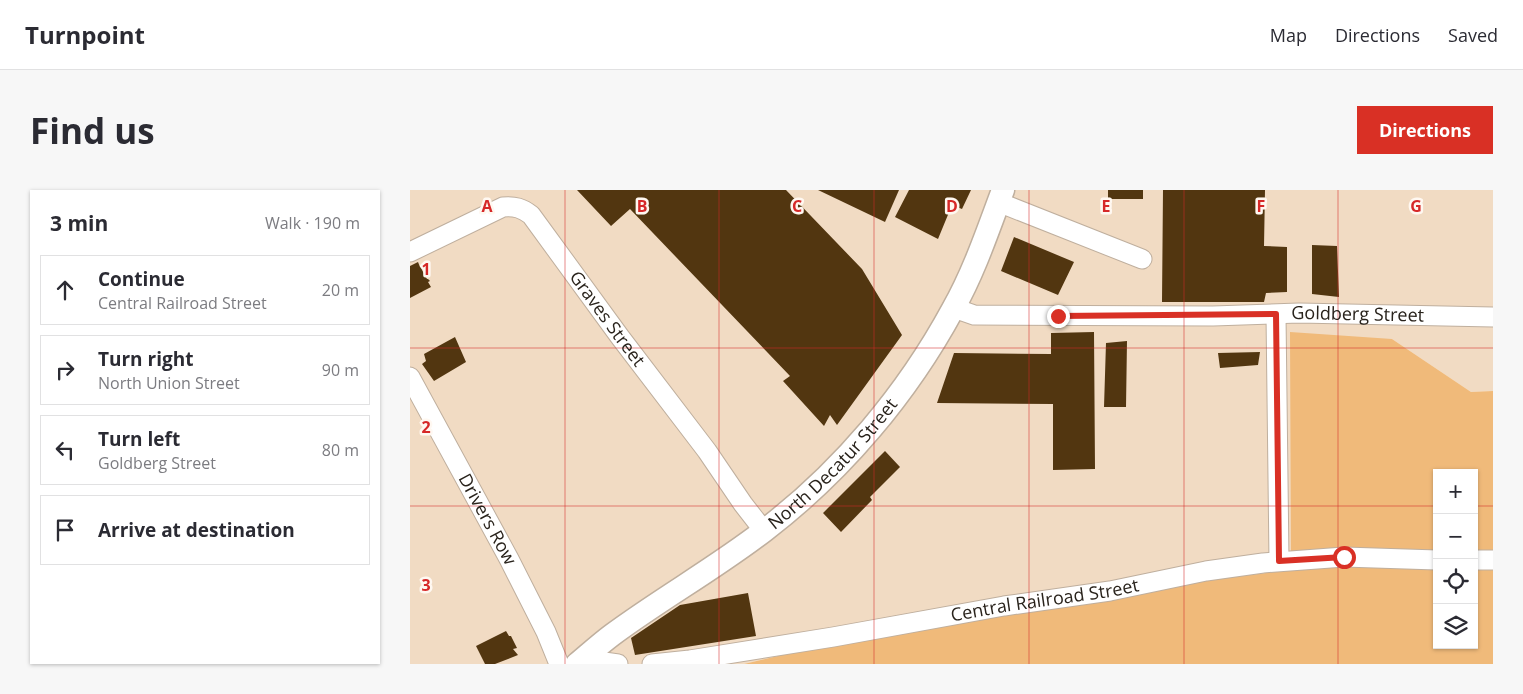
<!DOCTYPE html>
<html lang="en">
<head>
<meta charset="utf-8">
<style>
	body { margin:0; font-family:"Open Sans",sans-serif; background:#f7f7f7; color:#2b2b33 }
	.controls { position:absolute; right:15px; bottom:15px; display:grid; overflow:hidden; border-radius:0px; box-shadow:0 1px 4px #0004 }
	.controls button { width:45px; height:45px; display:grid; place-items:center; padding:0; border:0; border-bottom:1px solid #e1e1e2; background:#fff; color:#2b2b33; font:25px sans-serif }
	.stop { position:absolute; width:15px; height:15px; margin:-11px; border:4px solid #d93025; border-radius:50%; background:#fff }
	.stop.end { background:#d93025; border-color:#fff; box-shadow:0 1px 5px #0008 }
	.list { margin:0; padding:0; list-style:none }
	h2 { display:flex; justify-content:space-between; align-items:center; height:65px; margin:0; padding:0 20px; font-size:21px }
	h2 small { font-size:16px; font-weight:400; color:#7c7c81 }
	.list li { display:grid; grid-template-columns:32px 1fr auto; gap:15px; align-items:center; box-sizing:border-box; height:70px; margin:0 10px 10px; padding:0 10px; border:1px solid #e1e1e2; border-radius:0px }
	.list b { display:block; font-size:19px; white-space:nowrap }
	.list p { margin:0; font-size:16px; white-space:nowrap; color:#7c7c81 }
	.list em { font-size:16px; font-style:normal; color:#7c7c81 }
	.icon { flex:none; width:28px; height:28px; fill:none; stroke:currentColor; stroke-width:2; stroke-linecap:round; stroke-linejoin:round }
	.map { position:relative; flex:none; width:1083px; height:474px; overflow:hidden; border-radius:0px }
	header { display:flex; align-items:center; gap:30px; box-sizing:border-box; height:70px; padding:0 25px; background:#fff; border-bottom:1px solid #e1e1e2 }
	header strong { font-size:24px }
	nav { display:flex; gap:28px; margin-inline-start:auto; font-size:18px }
	.intro { display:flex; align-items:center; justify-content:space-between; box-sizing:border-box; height:120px; padding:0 30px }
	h1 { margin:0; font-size:35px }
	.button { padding:12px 22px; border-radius:0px; background:#d93025; color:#fff; font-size:18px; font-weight:700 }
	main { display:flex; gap:30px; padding:0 30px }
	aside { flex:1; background:#fff; border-radius:0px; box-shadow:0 1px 4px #0004 }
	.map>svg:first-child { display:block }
</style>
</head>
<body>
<header>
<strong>Turnpoint</strong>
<nav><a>Map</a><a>Directions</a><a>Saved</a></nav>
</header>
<div class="intro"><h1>Find us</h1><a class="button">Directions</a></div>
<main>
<aside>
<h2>3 min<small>Walk · 190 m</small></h2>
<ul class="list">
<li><svg class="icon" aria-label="ahead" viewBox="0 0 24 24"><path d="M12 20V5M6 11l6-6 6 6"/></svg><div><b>Continue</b><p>Central Railroad Street</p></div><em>20 m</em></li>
<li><svg class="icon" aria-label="right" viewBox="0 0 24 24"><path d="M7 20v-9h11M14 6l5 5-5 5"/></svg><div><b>Turn right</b><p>North Union Street</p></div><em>90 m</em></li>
<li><svg class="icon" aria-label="left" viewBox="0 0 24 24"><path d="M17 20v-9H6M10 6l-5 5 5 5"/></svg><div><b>Turn left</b><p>Goldberg Street</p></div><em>80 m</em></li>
<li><svg class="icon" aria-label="arrive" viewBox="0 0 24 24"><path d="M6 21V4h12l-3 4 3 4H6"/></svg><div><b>Arrive at destination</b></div></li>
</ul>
</aside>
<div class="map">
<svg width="1083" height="474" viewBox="0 0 1083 474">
	<rect width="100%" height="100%" fill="#f9e9d7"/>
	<path fill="#f1dbc3" d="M0 0H1083V201L1061 202 982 149 882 380 757 395 393 460 334 474H0Z"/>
	<path fill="#f0ba7a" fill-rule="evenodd" d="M880 142 982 149 1061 202 1083 201V474H334L393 460 757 395 881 380ZM1027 283H1064V455H1027Z"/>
	<path fill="#523610" d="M167 0H376L452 79 492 145 427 235 420 225 414 236 373 191 380 186 220 19 201 36Z
		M408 0H489L475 32Z
		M499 0H561L552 19 542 15 528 49 485 27Z
		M698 0H733V9H698Z
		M753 0H855L854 56 877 57V102L856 103 854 112H752Z
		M604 47 664 72 648 105 591 81Z
		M902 55 927 56 929 107 902 104Z
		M8 72 10 77 13 76 14 79 12 80 17 89H18L20 91 18 92 21 97 0 108V76Z
		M684 142 685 279 643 280V214L527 213 544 163 641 164V143Z
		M45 147 56 172 24 191 12 174 16 171 14 164Z
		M717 151 716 217H694L696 153Z
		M850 162 848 175 810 178 808 163Z
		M475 261 490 277 460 307 462 310 431 342 413 323Z
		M338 403 346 446 225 465 221 448 270 415Z
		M96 441 99 446H101L107 458 103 459 108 465 85 474H75L66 456Z"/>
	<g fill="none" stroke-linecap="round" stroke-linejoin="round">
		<g stroke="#bfaf9e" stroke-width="21">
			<g id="minor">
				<path d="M588 12 732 69"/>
				<path id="s1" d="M0 62 93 17C105 16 112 18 121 25L210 147 297 261 333 314 354 341"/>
				<path id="s2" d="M544 118 564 125 803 126 889 123 1083 127"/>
				<path d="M866 125 869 371"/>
				<path id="s3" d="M0 187 99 369 136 442 149 474"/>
				<path d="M1064 370H1083"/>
				<path d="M173 469 208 474"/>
				<path id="s4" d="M242 474 280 470 423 447 594 416 700 401 796 381 853 373 934 367 1027 370"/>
			</g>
		</g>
		<g stroke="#bfaf9e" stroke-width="25">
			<g id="tertiary">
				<path id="s5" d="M167 474C179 464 190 454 202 445 252 408 306 378 355 340 432 281 497 204 543 119 564 82 578 40 593 0"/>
			</g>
		</g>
		<use href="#minor" stroke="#fff" stroke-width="19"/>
		<use href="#tertiary" stroke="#fff" stroke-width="22"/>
	</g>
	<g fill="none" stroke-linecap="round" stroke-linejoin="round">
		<path stroke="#d93025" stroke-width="6" d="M648 126 866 124 869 371 934 367"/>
	</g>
	<path fill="none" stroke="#d62828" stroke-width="1" stroke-opacity="0.55" d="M155 0V474M309 0V474M464 0V474M619 0V474M774 0V474M928 0V474M0 158H1083M0 316H1027M1064 316H1083"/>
	<g text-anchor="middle" stroke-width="5" stroke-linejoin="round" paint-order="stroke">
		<g font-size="18" fill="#29231c" stroke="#fff8f1">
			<text dy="6" stroke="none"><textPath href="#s2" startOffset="405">Goldberg Street</textPath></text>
			<text dy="6" stroke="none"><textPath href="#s1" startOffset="262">Graves Street</textPath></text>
			<text dy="6" stroke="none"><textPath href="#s5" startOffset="326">North Decatur Street</textPath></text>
			<text dy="6" stroke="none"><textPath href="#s3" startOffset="162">Drivers Row</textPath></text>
			<text dy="6" stroke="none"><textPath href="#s4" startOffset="398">Central Railroad Street</textPath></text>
		</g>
	</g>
	<g font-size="16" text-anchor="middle" font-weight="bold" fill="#d62828" stroke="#fff8f1" stroke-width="5" stroke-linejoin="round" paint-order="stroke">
		<text x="77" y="22">A</text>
		<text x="232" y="22">B</text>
		<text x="387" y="22">C</text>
		<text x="542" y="22">D</text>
		<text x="696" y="22">E</text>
		<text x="851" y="22">F</text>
		<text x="1006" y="22">G</text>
		<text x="16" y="85">1</text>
		<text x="16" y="243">2</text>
		<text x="16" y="401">3</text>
	</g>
</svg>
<div class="controls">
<button>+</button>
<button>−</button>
<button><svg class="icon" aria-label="locate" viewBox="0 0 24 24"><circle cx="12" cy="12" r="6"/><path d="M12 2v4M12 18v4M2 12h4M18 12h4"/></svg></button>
<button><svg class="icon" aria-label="layers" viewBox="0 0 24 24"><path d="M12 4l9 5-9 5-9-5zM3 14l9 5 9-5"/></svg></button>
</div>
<div class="stop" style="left:934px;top:367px"></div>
<div class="stop end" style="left:648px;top:126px"></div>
</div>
</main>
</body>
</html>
